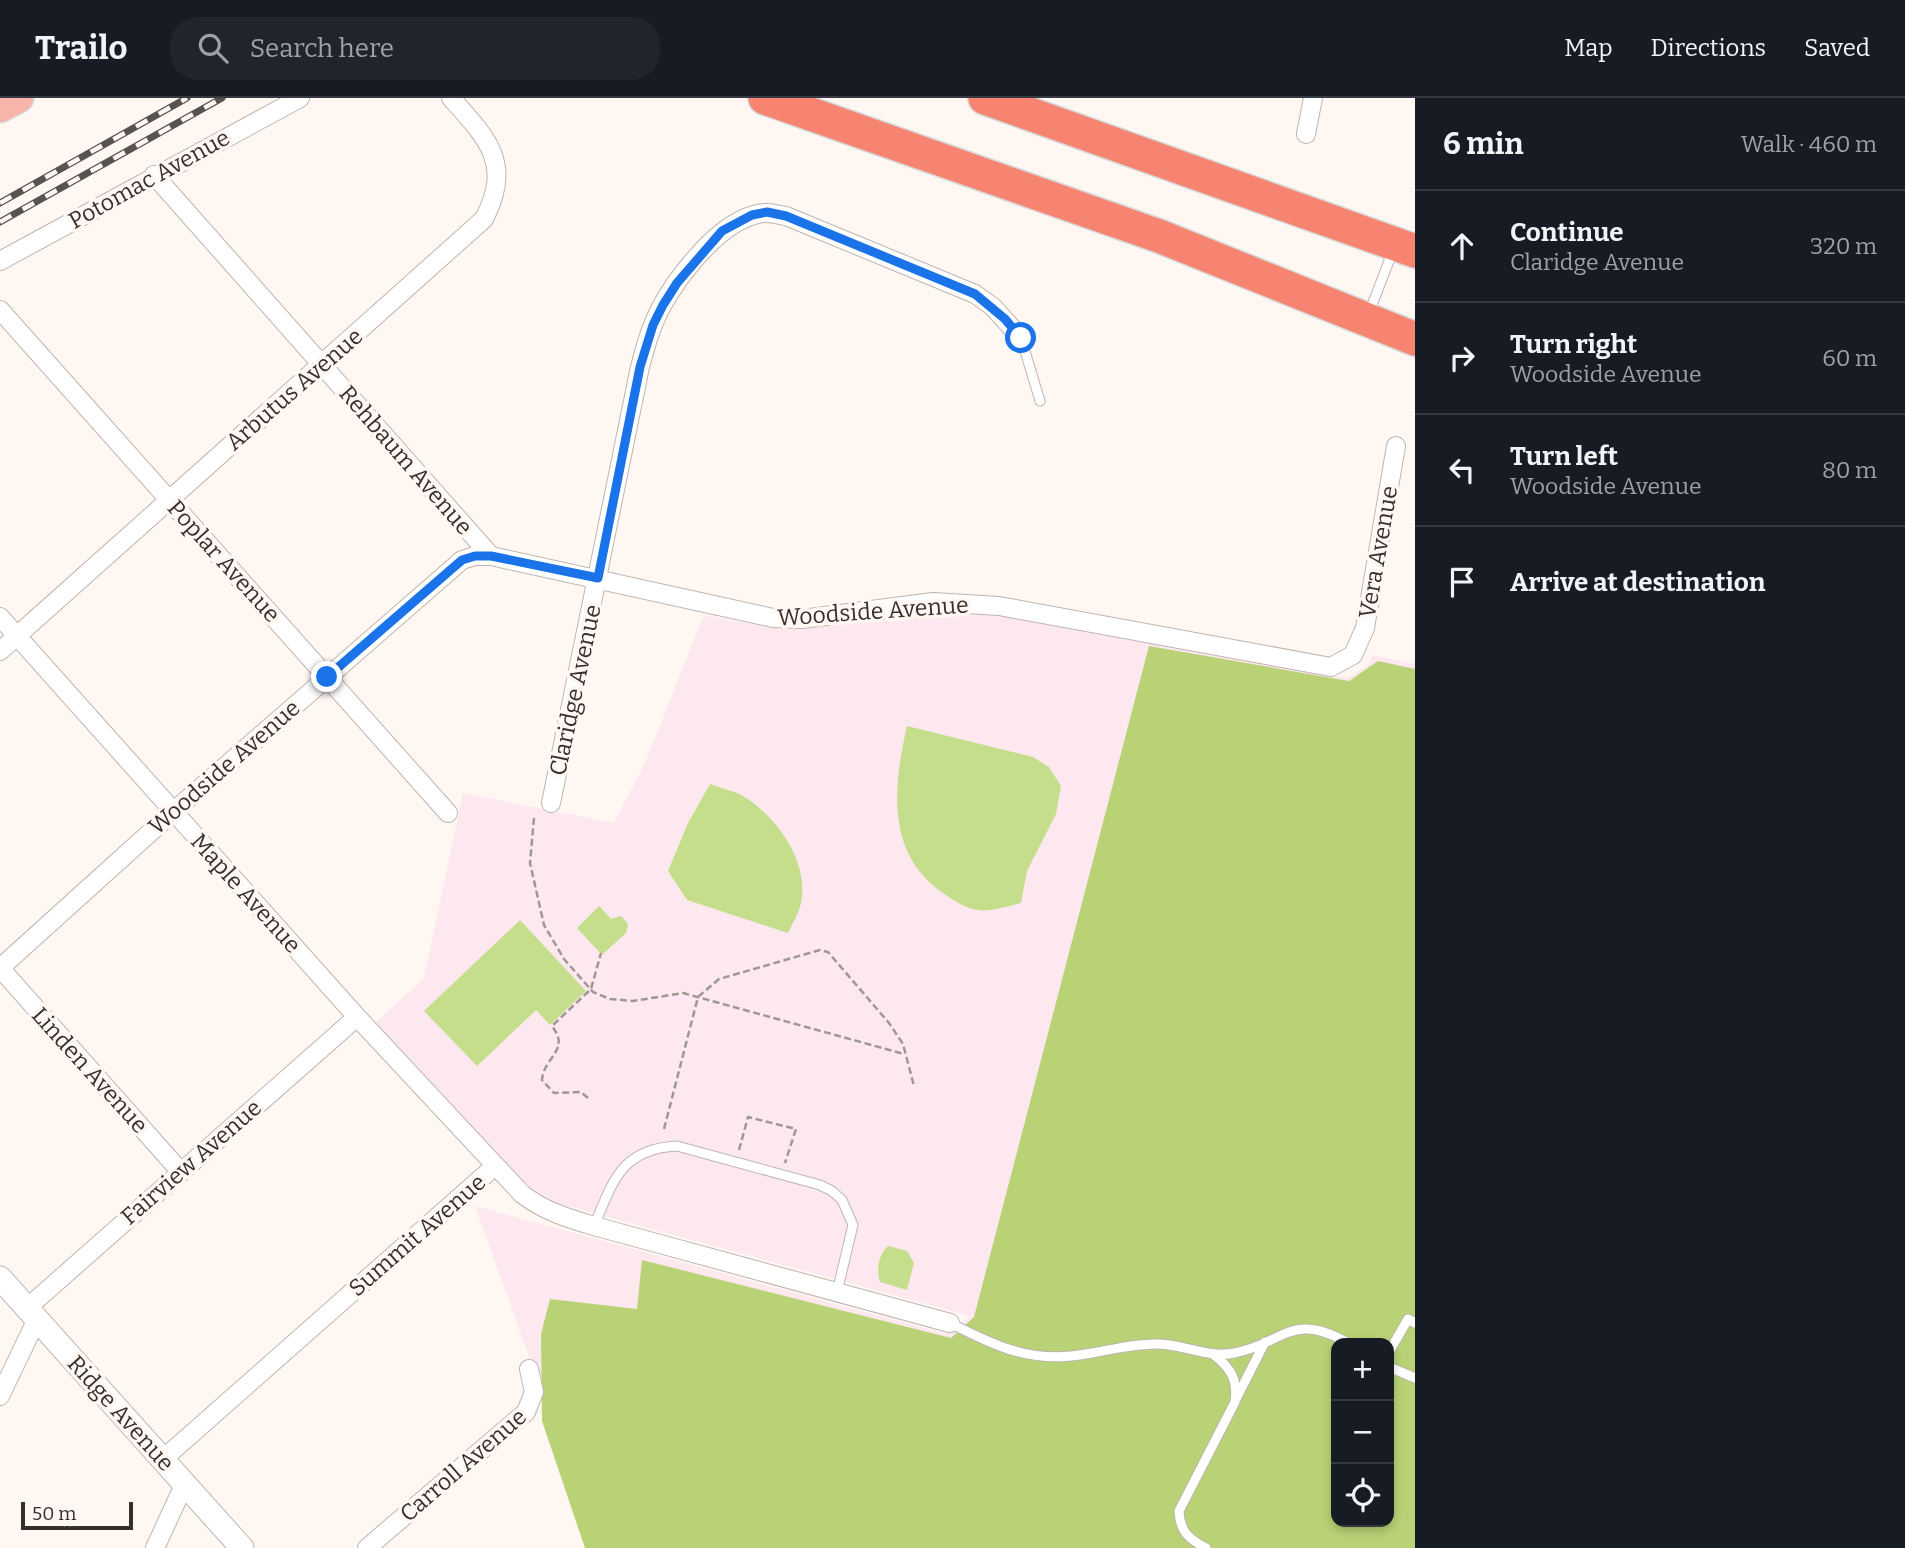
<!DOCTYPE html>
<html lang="en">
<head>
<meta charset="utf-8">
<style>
	body { margin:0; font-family:Bitter,serif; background:#20242c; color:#f1f3f6 }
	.controls { position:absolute; right:21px; bottom:21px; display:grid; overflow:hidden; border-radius:14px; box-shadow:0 4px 10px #0003 }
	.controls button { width:63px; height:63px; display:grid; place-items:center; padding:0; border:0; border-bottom:2px solid #363941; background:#171b24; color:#f1f3f6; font:35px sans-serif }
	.scale { position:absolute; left:21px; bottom:18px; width:112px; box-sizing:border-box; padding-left:7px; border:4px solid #34302e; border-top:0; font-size:19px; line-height:24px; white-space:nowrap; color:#34302e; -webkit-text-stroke:5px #fff7f2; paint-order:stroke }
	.stop { position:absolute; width:21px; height:21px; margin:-16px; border:5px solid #1a73e8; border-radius:50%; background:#fff }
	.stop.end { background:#1a73e8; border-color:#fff; box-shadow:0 2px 7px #0008 }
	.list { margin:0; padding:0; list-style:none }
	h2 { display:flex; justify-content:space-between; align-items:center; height:91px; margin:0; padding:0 28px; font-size:30px }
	h2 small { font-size:23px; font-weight:400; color:#9ea1a6 }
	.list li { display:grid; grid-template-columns:46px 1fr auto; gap:21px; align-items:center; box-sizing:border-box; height:112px; padding:0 28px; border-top:2px solid #363941 }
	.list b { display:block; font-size:26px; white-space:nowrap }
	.list p { margin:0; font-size:23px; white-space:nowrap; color:#9ea1a6 }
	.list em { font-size:23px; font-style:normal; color:#9ea1a6 }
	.icon { flex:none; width:38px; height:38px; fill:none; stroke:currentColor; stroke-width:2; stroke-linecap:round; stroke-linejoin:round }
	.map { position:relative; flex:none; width:1415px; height:1450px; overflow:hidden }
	header { display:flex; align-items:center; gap:42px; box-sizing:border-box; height:98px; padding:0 35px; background:#171b24; border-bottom:2px solid #363941 }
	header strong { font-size:33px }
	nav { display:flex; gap:38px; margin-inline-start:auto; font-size:24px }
	.search { width:490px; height:63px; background:#20242c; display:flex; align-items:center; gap:18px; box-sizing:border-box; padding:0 24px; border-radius:28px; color:#9ea1a6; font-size:26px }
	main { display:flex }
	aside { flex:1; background:#171b24 }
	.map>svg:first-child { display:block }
</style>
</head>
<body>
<header>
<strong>Trailo</strong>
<div class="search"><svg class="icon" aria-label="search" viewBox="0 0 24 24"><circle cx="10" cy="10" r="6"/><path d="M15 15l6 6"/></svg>Search here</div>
<nav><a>Map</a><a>Directions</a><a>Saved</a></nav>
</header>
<main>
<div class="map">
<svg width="1415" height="1450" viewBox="0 0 1415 1450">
	<rect width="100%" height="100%" fill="#fff7f2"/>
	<path fill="#fde8ef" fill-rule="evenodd" d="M933 512 997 516 1335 579H1348L1356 575 1369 566 1373 557 1415 566V1450L586 1417 475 1108 946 1236 970 1218 560 1106 528 1088 375 925 424 880 463 695 614 725 646 663 704 517 770 530 803 531 904 513ZM1336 1245H1389V1424H1336Z"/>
	<path fill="#c5de8b" d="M907 628 1033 659 1049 669 1061 688 1056 716 1027 773 1021 805C1008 808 991 814 978 812 963 810 952 801 940 793 885 753 894 685 907 628Z
		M710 686C720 690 732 692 741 697 775 716 810 764 801 805 799 815 792 826 788 835L687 802 668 773 688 725Z
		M599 808 611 821 621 818 628 826 626 835 602 857 577 830Z
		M520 822 586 893 550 927 536 912 477 968 424 913Z
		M888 1148 907 1153 914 1165 907 1192 880 1184C876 1171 878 1158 888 1148Z"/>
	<path fill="#b8d275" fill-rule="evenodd" d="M1149 548 1349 583 1378 563 1415 571V1450H585L542 1323 541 1236 550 1201 637 1211 642 1162 951 1240 974 1219ZM1336 1245H1389V1424H1336Z"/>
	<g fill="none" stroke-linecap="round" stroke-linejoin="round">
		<g stroke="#beb5b0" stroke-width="11">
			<path id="service" d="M1369 215 1394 150
				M1021 240 1040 303
				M594 1128C613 1083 621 1051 677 1048L820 1087 832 1093 842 1102 853 1127 837 1194
				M950 1225C989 1245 1025 1263 1071 1258 1101 1255 1130 1245 1160 1246 1185 1247 1209 1260 1234 1255 1284 1246 1291 1212 1348 1245
				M1389 1254 1408 1221 1415 1225
				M1389 1269 1415 1280
				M1237 1299 1265 1244
				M1206 1450C1189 1441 1180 1434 1179 1413L1235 1304C1238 1282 1231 1270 1214 1257"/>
		</g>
		<g stroke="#beb5b0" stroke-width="20">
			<path id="minor" d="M1306 36 1313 0
				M154 77 491 458
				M0 163 300 0
				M0 212 448 715
				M0 519 357 919 522 1096C544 1113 567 1120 594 1128L950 1225
				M0 553 484 121C513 66 488 41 451 0
				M551 705 640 269C644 255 647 241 653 227 667 190 714 128 754 117 765 113 774 116 786 118L975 196 993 209 1021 240
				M0 870 174 713 462 462 475 458H491L773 520 802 521 933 504 999 508 1331 569 1353 557 1365 530 1396 348
				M0 870 180 1073
				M27 1210 357 919
				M0 1298 37 1221
				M162 1362 495 1068
				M155 1450 184 1387
				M367 1450 526 1314 534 1294 529 1271"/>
		</g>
		<g stroke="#beb5b0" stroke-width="25">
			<path id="tertiary" d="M0 1180 242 1450"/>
		</g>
		<g stroke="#d6d6d5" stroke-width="31">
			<path id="primary" d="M0 10 19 0"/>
		</g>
		<g stroke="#d6d6d5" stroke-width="36">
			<path id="motorway" d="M765 0 1159 138 1415 241
				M985 0 1415 153"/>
		</g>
		<path stroke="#9e9894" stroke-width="2.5" stroke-dasharray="7 3.5" stroke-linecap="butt" d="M534 720 530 765 544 827 564 861 593 894 610 901 633 903 683 895 904 956
			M588 1000 581 994 554 995 542 982C544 958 571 953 552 928L591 891 601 855
			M664 1031 698 899 719 881 820 852 828 854 889 925 903 946 914 988
			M739 1052 748 1019 796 1031 785 1065"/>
		<use href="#service" stroke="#fff" stroke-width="9"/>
		<use href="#minor" stroke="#fff" stroke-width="18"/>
		<use href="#tertiary" stroke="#fff" stroke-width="23"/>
		<use href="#primary" stroke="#fab5aa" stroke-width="28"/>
		<use href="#motorway" stroke="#f68471" stroke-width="33"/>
		<g stroke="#575350" stroke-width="7">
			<path id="rail" d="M0 105 187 0
				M0 124 222 0"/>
		</g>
		<use href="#rail" stroke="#fff7f2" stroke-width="4.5" stroke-dasharray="13" stroke-linecap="butt"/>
	</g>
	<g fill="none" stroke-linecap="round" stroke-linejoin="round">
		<path stroke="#1a73e8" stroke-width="9" d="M327 579 462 462 475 458H491L598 480 640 269 653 227 663 207 677 185 722 133 752 117 767 114 786 118 975 196 1005 221 1021 240"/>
	</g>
	<g text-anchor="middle" stroke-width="7" stroke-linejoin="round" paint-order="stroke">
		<g font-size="23" fill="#34302e" stroke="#fff7f2">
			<text transform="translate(149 81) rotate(-29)" y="8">Potomac Avenue</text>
			<text transform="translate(294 291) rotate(-41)" y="8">Arbutus Avenue</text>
			<text transform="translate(406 362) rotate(49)" y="8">Rehbaum Avenue</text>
			<text transform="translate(1378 454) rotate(-80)" y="8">Vera Avenue</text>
			<text transform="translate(224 463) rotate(48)" y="8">Poplar Avenue</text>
			<text transform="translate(873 513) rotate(-4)" y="8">Woodside Avenue</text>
			<text transform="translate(575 592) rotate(-78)" y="8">Claridge Avenue</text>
			<text transform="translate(224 669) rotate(-41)" y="8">Woodside Avenue</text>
			<text transform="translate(246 795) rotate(48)" y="8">Maple Avenue</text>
			<text transform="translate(90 972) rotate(48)" y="8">Linden Avenue</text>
			<text transform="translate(191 1064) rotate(-41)" y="8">Fairview Avenue</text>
			<text transform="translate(417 1137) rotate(-41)" y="8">Summit Avenue</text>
			<text transform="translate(121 1315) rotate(48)" y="8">Ridge Avenue</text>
			<text transform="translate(463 1367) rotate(-41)" y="8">Carroll Avenue</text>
		</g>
	</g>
</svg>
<div class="controls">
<button>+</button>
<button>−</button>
<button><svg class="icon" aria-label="locate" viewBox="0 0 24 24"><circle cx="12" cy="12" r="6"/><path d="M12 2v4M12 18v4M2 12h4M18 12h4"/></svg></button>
</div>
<div class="scale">50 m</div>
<div class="stop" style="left:1021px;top:240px"></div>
<div class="stop end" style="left:327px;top:579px"></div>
</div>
<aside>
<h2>6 min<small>Walk · 460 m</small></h2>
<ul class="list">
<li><svg class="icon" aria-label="ahead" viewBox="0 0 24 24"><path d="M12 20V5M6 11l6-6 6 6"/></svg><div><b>Continue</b><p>Claridge Avenue</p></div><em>320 m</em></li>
<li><svg class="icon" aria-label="right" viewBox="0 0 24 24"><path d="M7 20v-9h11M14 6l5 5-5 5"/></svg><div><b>Turn right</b><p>Woodside Avenue</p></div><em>60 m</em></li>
<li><svg class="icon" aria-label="left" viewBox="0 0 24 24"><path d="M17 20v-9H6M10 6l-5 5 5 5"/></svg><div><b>Turn left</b><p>Woodside Avenue</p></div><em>80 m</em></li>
<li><svg class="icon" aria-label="arrive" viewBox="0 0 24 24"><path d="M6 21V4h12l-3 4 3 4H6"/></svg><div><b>Arrive at destination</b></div></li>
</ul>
</aside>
</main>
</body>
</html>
